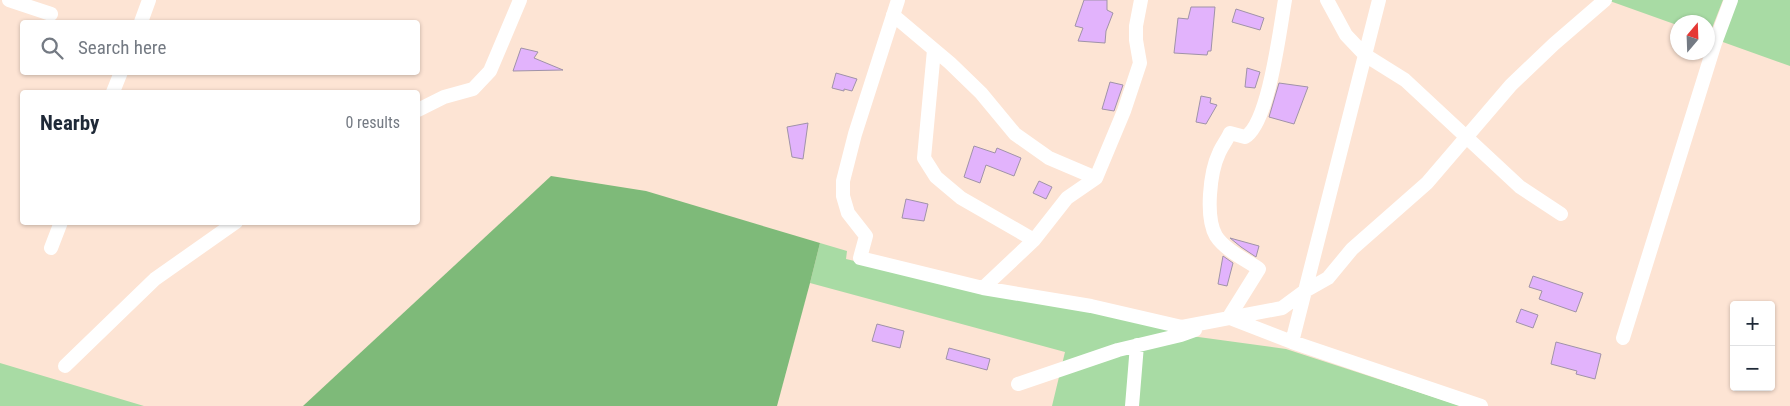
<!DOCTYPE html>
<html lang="en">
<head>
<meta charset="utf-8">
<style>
	body { margin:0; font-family:"Roboto Condensed",sans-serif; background:#f2f2f3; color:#1f2937 }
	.controls { position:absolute; right:15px; bottom:15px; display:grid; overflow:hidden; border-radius:5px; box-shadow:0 1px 4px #0004 }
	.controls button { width:45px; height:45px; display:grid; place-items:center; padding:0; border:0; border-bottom:1px solid #e0e1e3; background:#fff; color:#1f2937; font:25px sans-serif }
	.compass { position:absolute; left:1670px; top:15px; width:45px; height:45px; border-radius:50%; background:#fff; box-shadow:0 1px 4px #0004; rotate:19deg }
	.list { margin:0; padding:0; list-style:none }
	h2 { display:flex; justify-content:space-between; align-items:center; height:65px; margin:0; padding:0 20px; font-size:21px }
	h2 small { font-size:16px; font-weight:400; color:#747a83 }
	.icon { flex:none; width:28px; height:28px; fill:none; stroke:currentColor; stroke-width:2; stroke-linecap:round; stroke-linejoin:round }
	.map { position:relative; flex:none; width:1790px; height:406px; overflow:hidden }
	.search { position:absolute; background:#fff; box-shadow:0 1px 4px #0004; left:20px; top:20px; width:400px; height:55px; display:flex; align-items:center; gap:12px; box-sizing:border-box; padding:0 18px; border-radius:5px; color:#747a83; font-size:19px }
	.panel { position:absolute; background:#fff; box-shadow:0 1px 4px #0004; left:20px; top:90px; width:400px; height:135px; border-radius:5px }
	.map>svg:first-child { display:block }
</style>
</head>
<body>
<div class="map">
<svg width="1790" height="406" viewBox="0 0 1790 406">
	<rect width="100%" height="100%" fill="#fde4d4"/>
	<path fill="#a8dba4" d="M1607 0H1723L1709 36 1708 22H1678L1677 25Z
		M1735 0H1790V66L1720 41Z
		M820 243 847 251 846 259 984 291 1094 310 1191 336 1286 349 1461 406H1052L1065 352 810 283Z
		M0 363 144 406H0Z"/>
	<path fill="#7eba79" d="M551 176 646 191 820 243 810 283 777 406H303Z"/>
	<path fill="#e2b3fc" stroke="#a093a8" d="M1084 0H1107V10L1113 13 1106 31 1105 43 1078 41 1083 28 1075 26Z
		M1191 7H1215L1211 51H1208L1207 55 1174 53 1178 18 1188 19Z
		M1236 9 1264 18 1260 30 1232 22Z
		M521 48 538 52 534 58 563 70 513 71Z
		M1247 68 1260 72 1255 88 1245 87Z
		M836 73 857 79 852 91 844 89V91L832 88Z
		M1110 82 1123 85 1114 111 1102 109Z
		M1279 83 1308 87 1294 124 1269 117Z
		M1201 96 1211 98 1210 103 1217 105 1206 124 1196 122Z
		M808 123 803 159 792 157 787 127Z
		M974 146 995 153 997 148 1021 158 1014 176 986 165 980 183 964 177Z
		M1039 181 1052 187 1046 199 1033 193Z
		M906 199 928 204 924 221 902 218Z
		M1230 238 1259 246 1256 257 1241 247Z
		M1223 256 1233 263 1227 286 1218 284Z
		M1533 276 1583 293 1576 312 1539 299 1542 291 1529 287Z
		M1521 309 1538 315 1533 328 1516 322Z
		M877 324 904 331 900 348 872 341Z
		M1556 342 1601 354 1595 379 1576 374 1577 371 1551 364Z
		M949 348 990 359 987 370 946 359Z"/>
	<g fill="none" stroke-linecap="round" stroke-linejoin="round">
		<path stroke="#fff" stroke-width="14" d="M9 0 51 14
			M898 0 855 134 843 181V196L848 213 866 236 860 258 983 288 1091 306 1182 327 1282 308 1305 291 1328 278 1352 249 1427 183 1511 85 1554 44 1605 0
			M1327 0 1346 35 1365 55 1405 80 1520 187 1561 214
			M893 15 950 63 981 93 1015 134 1049 158 1096 178
			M141 22 149 0
			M934 50 924 158 936 177 961 198 1034 240
			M113 92 121 72
			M418 110 444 97 473 89 490 71 520 0
			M51 248 61 222
			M983 288 1034 240 1067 198 1096 178 1124 111 1140 63 1136 40V26L1141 0
			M1229 317 1259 269C1246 260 1225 250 1216 236 1205 217 1210 172 1219 153 1222 146 1227 140 1230 133L1245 137C1269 123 1280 28 1285 0
			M1230 318 1292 342 1481 406
			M1623 338 1715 43 1731 0
			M1292 342 1379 0
			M65 366 155 279 236 222
			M1018 384 1118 350 1181 335 1195 330
			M1132 406 1137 345"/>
	</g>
</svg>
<div class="controls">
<button>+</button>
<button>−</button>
</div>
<svg class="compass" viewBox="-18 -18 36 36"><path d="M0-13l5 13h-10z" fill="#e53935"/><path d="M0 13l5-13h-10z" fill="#747a83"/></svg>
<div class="search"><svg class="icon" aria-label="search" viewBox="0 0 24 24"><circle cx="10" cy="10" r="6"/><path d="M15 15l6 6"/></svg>Search here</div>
<section class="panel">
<h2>Nearby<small>0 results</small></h2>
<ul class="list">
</ul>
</section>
</div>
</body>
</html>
